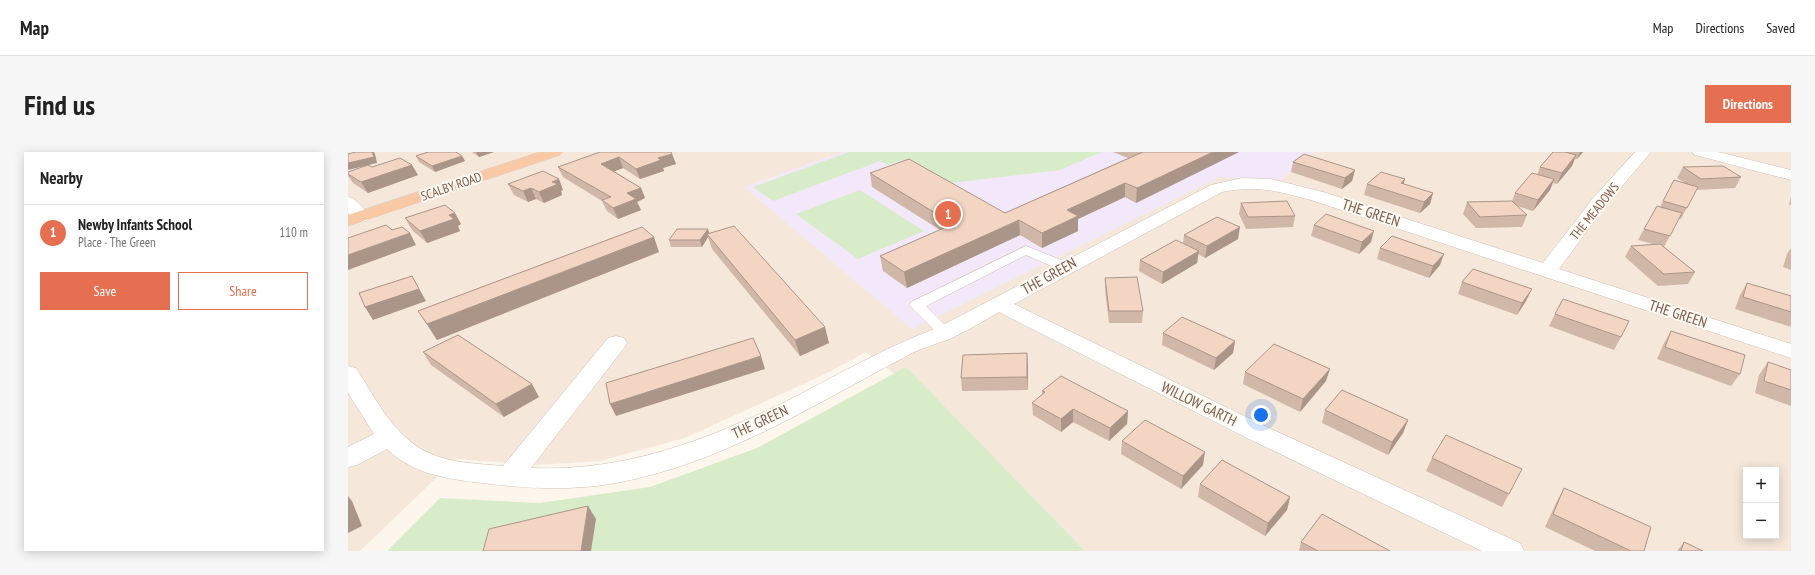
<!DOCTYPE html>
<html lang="en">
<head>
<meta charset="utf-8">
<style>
	body { margin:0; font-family:"PT Sans Narrow",sans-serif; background:#f6f6f6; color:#222 }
	.controls { position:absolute; right:12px; bottom:12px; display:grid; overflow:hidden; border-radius:0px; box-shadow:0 2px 10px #0003 }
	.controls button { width:36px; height:36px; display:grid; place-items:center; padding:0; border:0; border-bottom:1px solid #e0e0e0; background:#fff; color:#222; font:20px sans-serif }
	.you { position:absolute; left:913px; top:263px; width:14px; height:14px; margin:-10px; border:3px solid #fff; border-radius:50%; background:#1a73e8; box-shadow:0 0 0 6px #1a73e833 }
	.badge { display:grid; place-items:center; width:26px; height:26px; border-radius:50%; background:#e76f51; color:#fff; font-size:13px; font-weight:700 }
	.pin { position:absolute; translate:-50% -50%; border:2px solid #fff; box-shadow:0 1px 4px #0006 }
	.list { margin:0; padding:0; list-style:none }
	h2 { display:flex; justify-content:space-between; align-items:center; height:52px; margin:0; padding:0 16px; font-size:17px }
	h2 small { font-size:13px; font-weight:400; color:#767676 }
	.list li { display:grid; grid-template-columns:26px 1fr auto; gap:12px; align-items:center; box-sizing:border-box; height:56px; padding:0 16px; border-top:1px solid #e0e0e0 }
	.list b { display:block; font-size:15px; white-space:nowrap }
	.list p { margin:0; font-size:13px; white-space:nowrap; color:#767676 }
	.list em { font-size:13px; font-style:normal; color:#767676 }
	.actions { display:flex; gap:8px; padding:12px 16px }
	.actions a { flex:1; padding:9px 0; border:1px solid #e76f51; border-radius:0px; text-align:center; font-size:14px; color:#e76f51 }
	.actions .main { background:#e76f51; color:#fff }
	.map { position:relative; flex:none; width:1443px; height:399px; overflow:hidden; border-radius:0px }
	header { display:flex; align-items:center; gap:24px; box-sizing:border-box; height:56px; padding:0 20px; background:#fff; border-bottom:1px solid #e0e0e0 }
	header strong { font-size:19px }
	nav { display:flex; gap:22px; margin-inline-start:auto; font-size:14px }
	.intro { display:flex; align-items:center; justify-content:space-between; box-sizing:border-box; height:96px; padding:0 24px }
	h1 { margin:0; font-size:28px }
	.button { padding:10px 18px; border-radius:0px; background:#e76f51; color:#fff; font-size:14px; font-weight:700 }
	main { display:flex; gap:24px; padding:0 24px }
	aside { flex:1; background:#fff; border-radius:0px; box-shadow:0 2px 10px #0003 }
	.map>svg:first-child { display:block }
</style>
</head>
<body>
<header>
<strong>Map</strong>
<nav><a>Map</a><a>Directions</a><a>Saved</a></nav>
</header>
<div class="intro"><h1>Find us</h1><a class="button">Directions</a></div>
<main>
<aside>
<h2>Nearby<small></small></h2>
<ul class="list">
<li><span class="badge">1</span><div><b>Newby Infants School</b><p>Place · The Green</p></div><em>110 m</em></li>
</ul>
<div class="actions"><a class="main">Save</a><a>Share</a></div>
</aside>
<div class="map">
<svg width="1443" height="399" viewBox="0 0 1443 399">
	<rect width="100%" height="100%" fill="#fdf6ec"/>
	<path fill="#f5e8da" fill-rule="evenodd" d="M0 0H1443V399H727L548 223 518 200 475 223 337 286 252 309 189 313 108 307 12 399H0ZM1398 318H1428V384H1398Z"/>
	<path fill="#f3e8fa" d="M495 0H965L931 29 872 25 564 177 396 35Z"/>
	<path fill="#d8ecc9" d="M501 0H754L712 18 595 32 554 8 539 13 532 9 425 49 405 35Z
		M512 38 576 79 510 107 448 62Z
		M558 215 737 399H39L92 346 192 351 302 335 409 296Z"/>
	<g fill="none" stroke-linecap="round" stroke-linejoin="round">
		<g stroke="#d1beb0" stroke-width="1">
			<path id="service" d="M678 94 723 112 725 115 723 118H713L678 103 578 154 605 181 602 184 597 186 592 184 561 153 563 150Z"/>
		</g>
		<g stroke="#d1beb0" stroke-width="1">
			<path id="minor" d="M1287 0H1303L1258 53 1211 117 1443 192V206L963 48C929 39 909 33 874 40L666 152 919 275 1172 391 1176 399H1134L901 287 651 160C636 169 620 178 604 186 594 190 584 193 573 197 561 202 550 209 538 215 447 264 354 320 249 334 211 338 172 336 134 331 99 327 65 322 39 297L9 313 0 315V295L26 282 0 241V214L8 216C28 247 47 287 83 302 104 311 132 312 155 314L260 186 268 184 276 186 279 191 276 196 183 316C277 320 360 288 443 247 491 222 538 195 589 176L863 33 894 26 923 27 975 40 1195 111 1246 45Z
				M1344 0H1370L1443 18V28L1347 3Z
				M0 45C9 47 16 57 22 65L19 69C9 71 6 68 0 61Z"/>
		</g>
		<g stroke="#dad1cd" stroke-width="1">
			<path id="trunk" d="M192 0H215L212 3 0 74V63Z"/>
		</g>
		<use href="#service" fill="#fff" fill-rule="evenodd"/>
		<use href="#minor" fill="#fff" fill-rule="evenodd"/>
		<use href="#trunk" fill="#f9c8a4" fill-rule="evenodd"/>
	</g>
	<path fill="#d1b7a8" d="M124 0H146L131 5Z
		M252 0 324 2 328 12 315 16 316 19 292 27 275 16 266 19 293 36 297 46 289 50 293 58 270 67 259 59 254 49 215 25 210 15Z
		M765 0H891L788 51 777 45 730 67V79L694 96 672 83 559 136 535 119 532 104 592 78 524 35 522 21 657 61 780 6Z
		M1205 0H1235L1229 7H1227L1224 14 1209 32 1205 31 1202 38 1185 59 1169 54 1179 63 1174 75 1128 76 1115 62 1119 50 1164 49 1167 41 1189 23 1192 15Z
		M68 4H114L117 9 87 20 71 10Z
		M945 10 1007 18 1004 29 994 37 943 20Z
		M24 15 70 23 20 41 5 31 0 24V20Z
		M1335 15 1393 25 1387 36 1348 38 1333 67 1331 66 1316 95 1347 120 1340 132 1310 134 1277 105 1283 94 1305 92 1290 88 1296 77 1312 55 1326 28 1337 31 1329 26Z
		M211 27 215 38 213 39 214 43 196 51 188 47 180 50 166 43 160 32Z
		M1019 32H1056L1085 41 1082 52 1072 61 1016 43Z
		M1443 44V53H1441Z
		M893 51 947 64 945 75 898 77 891 62Z
		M57 66 113 72 110 74 112 79 79 91 64 78Z
		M966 73 1023 90 1011 102 963 84Z
		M362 82 481 191 452 204 364 97 360 85 354 95H323L321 88Z
		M836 83 890 87 857 106 850 102 849 111 814 132 791 119 792 108 835 92Z
		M1032 96 1092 113 1081 126 1029 107Z
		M1443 96V118L1435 115 1439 102Z
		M311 100 89 188 70 159Z
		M757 126 795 159 794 171H761L757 138Z
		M1114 130 1178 149 1169 163 1110 142Z
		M1399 131 1443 144V175L1387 157 1392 143Z
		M1207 162 1273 185 1266 198 1201 174Z
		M1323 179 1392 222 1383 234 1309 207 1316 191Z
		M815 181 887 189 885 201 866 218 814 193Z
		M75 200 191 245 156 265 83 213Z
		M1420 210 1443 218V254L1407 241 1411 223Z
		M680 214V238L614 239 613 226Z
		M897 220 978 229 952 260 895 232Z
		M694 239 780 259 779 272 761 289 725 270 713 280 685 263 684 251 694 243Z
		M977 258 1060 268 1055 281 1040 303 974 271Z
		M774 289 855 313 833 337 773 302Z
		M1084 306 1174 317 1154 355 1078 319Z
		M852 332 942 345 939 358 917 384 850 345Z
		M1216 336 1296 399H1247L1197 375 1209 349Z
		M953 390 1042 399H951Z
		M1336 390 1355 399H1329Z"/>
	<path fill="#aa9588" d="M24 0H26L27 2 29 11 0 18V11Z
		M128 0H146L131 5Z
		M865 0H891L788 51 789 36Z
		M1232 0H1235L1229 7Z
		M324 2 328 12 315 16 316 19 292 27 288 17 310 6Z
		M1228 3 1224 14 1209 32 1214 21Z
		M114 4 117 9 87 20 84 14Z
		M271 5 275 16 257 23 253 12Z
		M64 13 70 23 20 41 13 30Z
		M1007 18 1004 29 994 37 997 26Z
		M211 27 215 38 213 39 214 43 196 51 191 40 204 30Z
		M1057 27 1054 38 1053 31Z
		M1206 27 1202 38 1185 59 1190 48Z
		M777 31V45L730 67V79L694 96V81L719 58Z
		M183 36 188 47 180 50 175 39Z
		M293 36 297 46 289 50 293 58 270 67 265 56 279 41Z
		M1085 41 1082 52 1072 61 1076 50Z
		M107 61 113 72 110 74 112 79 79 91 72 79 101 63Z
		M671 68 672 83 559 136 556 120Z
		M892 75 890 87 857 106 859 94Z
		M360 77 362 83 359 82 360 85 354 95 352 88Z
		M1026 79 1023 90 1011 102 1014 90Z
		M62 81 68 93 0 118V103Z
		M306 85 311 100 89 188 79 172Z
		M851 99 849 111 814 132 815 120Z
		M1096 102 1092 113 1081 126 1085 114Z
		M64 124 78 149 25 168 17 155Z
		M1184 137 1178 149 1169 163 1174 151Z
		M477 175 481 191 452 204 447 188Z
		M887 189 885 201 866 218 868 206Z
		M679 201 680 214V238L679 225Z
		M413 204 417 217 268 264 262 252Z
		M982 217 978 229 952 260 955 247Z
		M184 232 191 245 156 265 148 252Z
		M725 257V270L713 280V267Z
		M780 259 779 272 761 289 762 276Z
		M1060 268 1055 281 1040 303 1044 290Z
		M857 300 855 313 833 337 835 324Z
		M0 344 4 349 14 374 0 381Z
		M942 345 939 358 917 384 920 371Z
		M240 354 248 367 243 399H233Z"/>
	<path fill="#f3d5c3" stroke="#aa9588" d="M8 0H24L26 5 0 11V2Z
		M80 0H108L114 4 84 14 68 4Z
		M252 0H323L324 2 310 6 313 8 288 17 271 5 253 12 293 36 279 41 288 47 265 56 254 48 263 45 210 15Z
		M795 0H865L789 36 777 31 719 58 730 64 694 81 671 68 556 120 532 104 605 72 522 21 561 7 657 61Z
		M1205 0H1217L1228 3 1214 21 1192 15Z
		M956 2 1007 18 997 26 945 10Z
		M52 6 64 13 13 30 0 22V20L20 13 24 15Z
		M1375 14 1393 25 1353 27 1335 15Z
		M195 19 211 27 204 30 210 32 191 40 183 36 175 39 160 32Z
		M1033 20 1057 27 1053 31 1085 41 1076 50 1019 32Z
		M1184 21 1206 27 1190 48 1167 41Z
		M1326 28 1350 35 1339 56 1315 49Z
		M939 49 947 64 900 65 893 51Z
		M1164 49 1179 63 1132 65 1119 50Z
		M97 53 107 61 101 63 106 67 72 79 57 66Z
		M1309 54 1334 61 1322 84 1296 77Z
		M978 62 1026 79 1014 90 966 73Z
		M869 65 892 75 859 94 836 83Z
		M38 73 44 78 54 75 62 81 0 103V86Z
		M386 74 477 175 447 188 359 82Z
		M294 75 306 85 79 172 70 159Z
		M329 77H360L352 88H321Z
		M1044 84 1096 102 1085 114 1032 96Z
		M828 88 851 99 815 120 792 108Z
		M1312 92 1347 120 1316 122 1283 94Z
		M1125 117 1184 137 1174 151 1114 130Z
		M64 124 71 137 17 155 11 141Z
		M789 125 795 159H761L757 126Z
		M1399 131 1443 144V160L1395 145Z
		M1215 147 1281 169 1273 185 1207 162Z
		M834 165 887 189 868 206 815 181Z
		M1323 179 1397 203 1392 222 1317 195Z
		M110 183 184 232 148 252 75 200Z
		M405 186 413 204 262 252 258 231Z
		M926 192 982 217 955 247 897 220Z
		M679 201V225L613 226 615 203Z
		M1420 210 1443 218V238L1416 229Z
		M713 224 780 259 762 276 725 257 713 267 684 251 697 240 694 239Z
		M994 238 1060 268 1044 290 977 258Z
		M797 268 857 300 835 324 774 289Z
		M1098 283 1174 317 1161 342 1084 306Z
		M874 308 942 345 920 371 852 332Z
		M1216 336 1303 375 1296 399H1283L1205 362Z
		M240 354 233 399H135L141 377Z
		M974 362 1042 399H970L953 390Z
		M1336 390 1355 399H1333Z"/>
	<g text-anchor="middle" stroke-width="4" stroke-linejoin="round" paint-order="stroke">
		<g font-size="13" fill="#7a5c4d" stroke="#fffaf3">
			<text transform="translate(103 34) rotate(-19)" y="5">SCALBY ROAD</text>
			<text transform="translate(1246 59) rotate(-51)" y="5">THE MEADOWS</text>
		</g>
		<g font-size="15" fill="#7a5c4d" stroke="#fffaf3">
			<text transform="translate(1023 61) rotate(18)" y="5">THE GREEN</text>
			<text transform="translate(701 124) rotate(-29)" y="5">THE GREEN</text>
			<text transform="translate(1330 162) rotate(18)" y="5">THE GREEN</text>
			<text transform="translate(851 252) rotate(26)" y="5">WILLOW GARTH</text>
			<text transform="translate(412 270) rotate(-25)" y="5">THE GREEN</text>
		</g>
	</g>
</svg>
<div class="controls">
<button>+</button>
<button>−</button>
</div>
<div class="you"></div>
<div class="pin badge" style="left:600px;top:62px">1</div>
</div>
</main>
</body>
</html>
